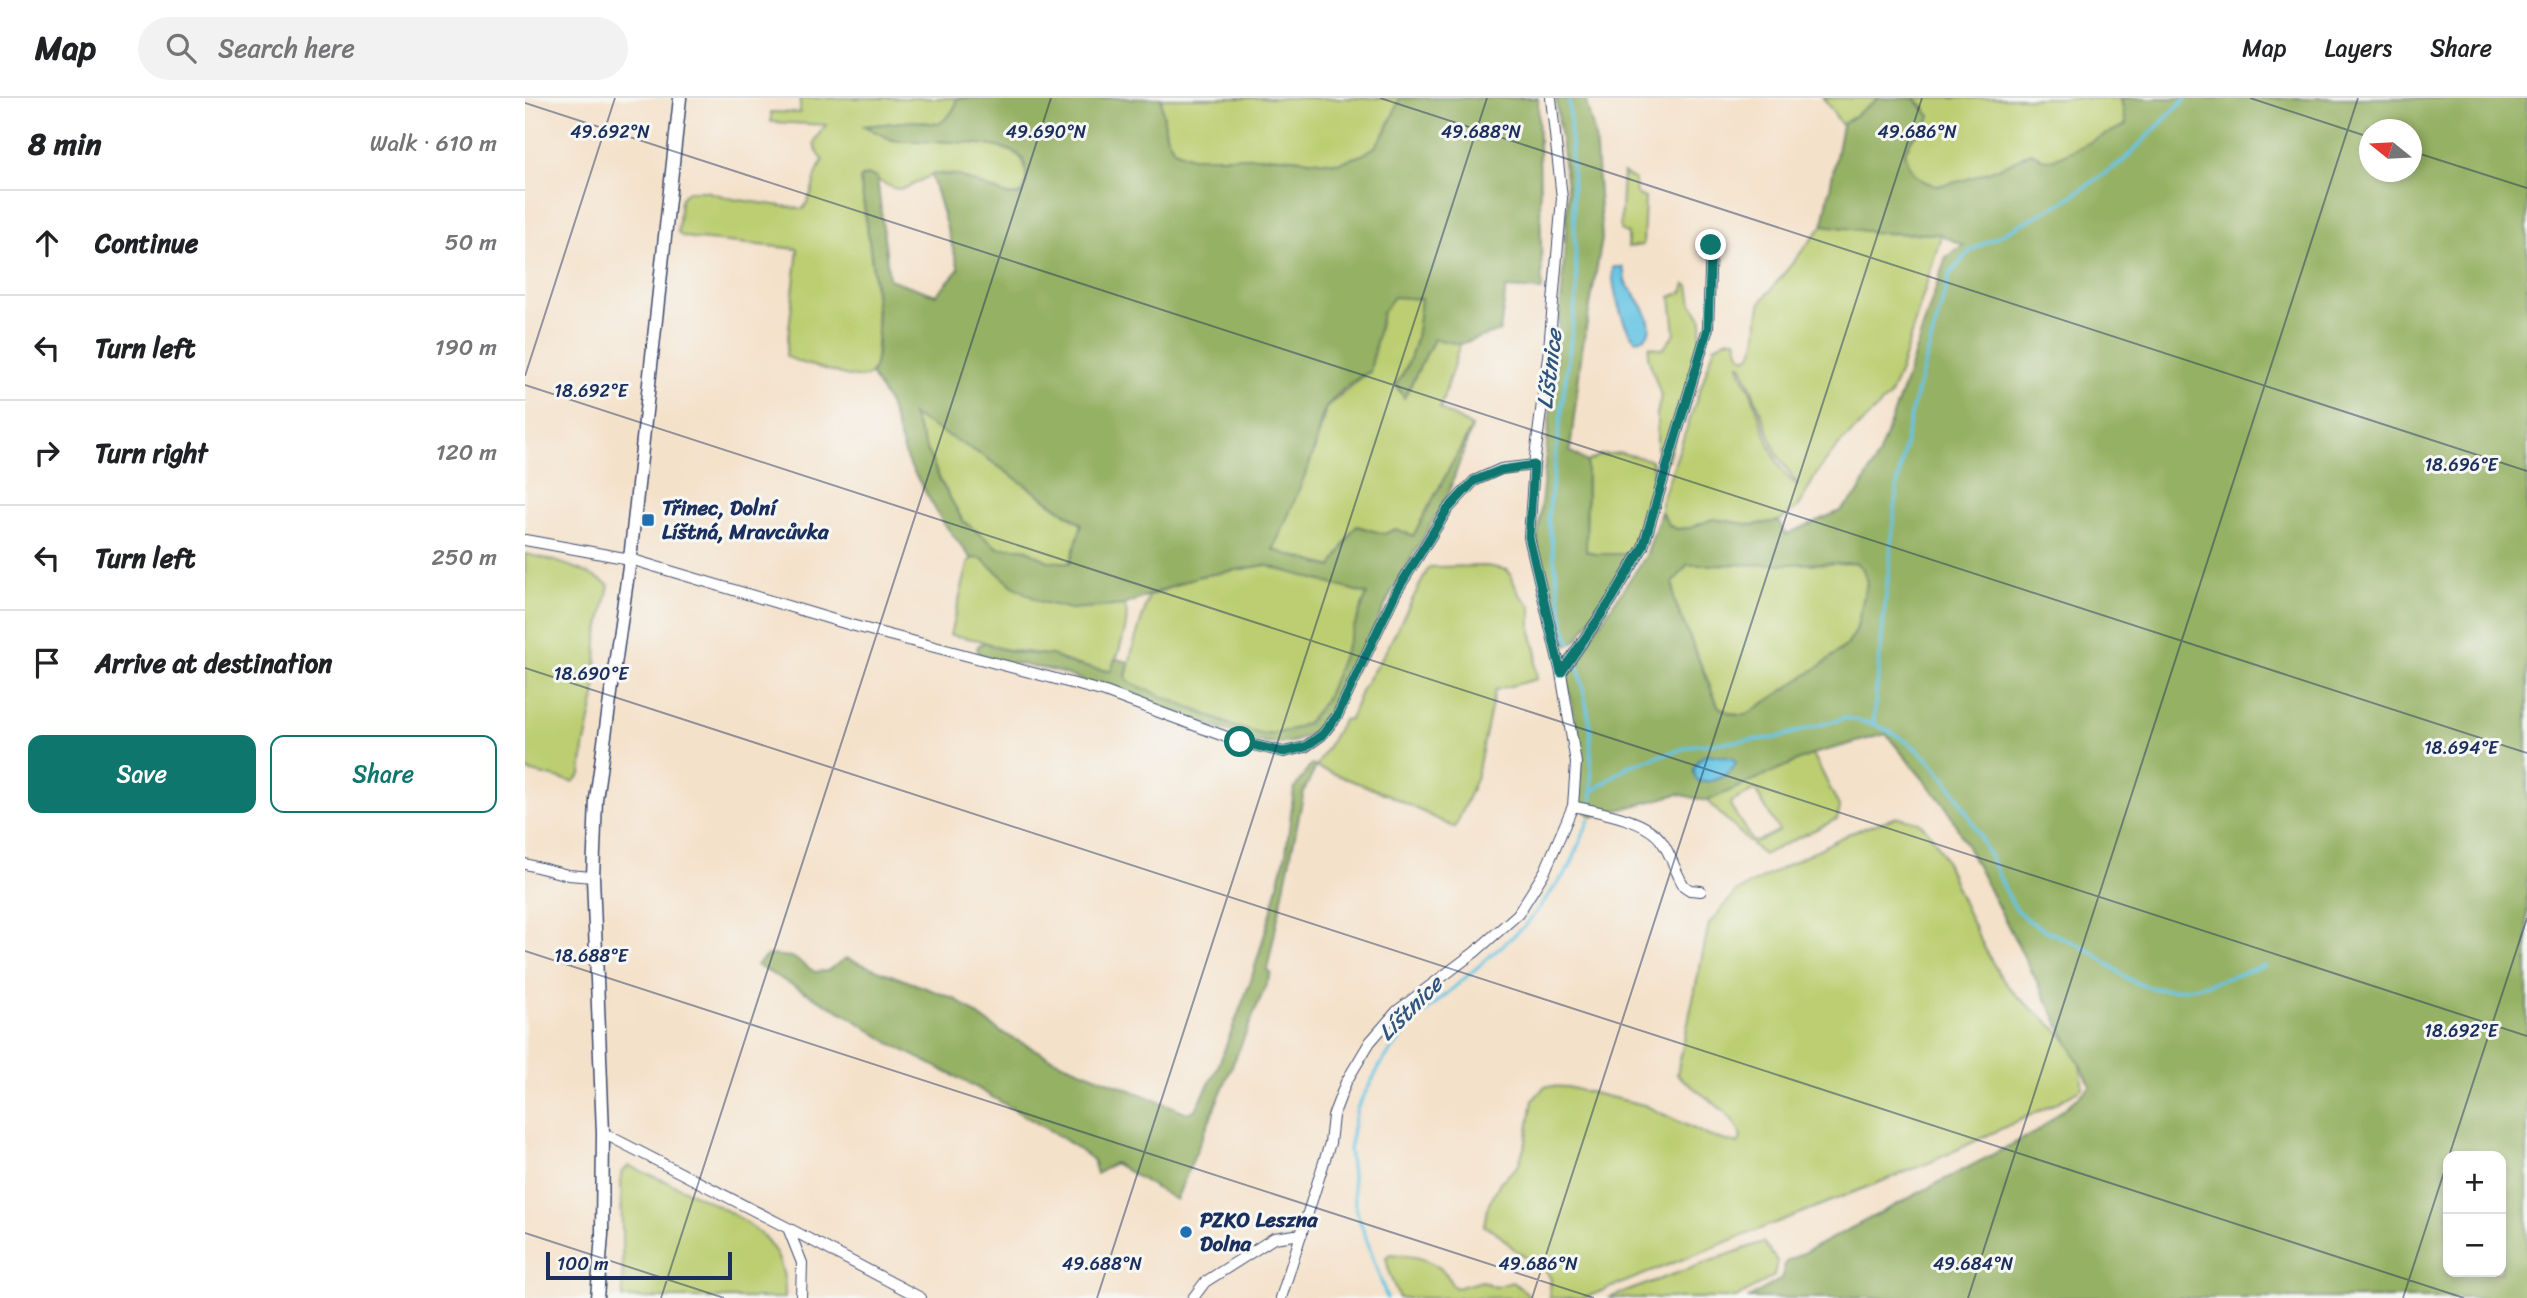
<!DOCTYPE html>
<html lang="en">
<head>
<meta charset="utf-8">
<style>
	body { margin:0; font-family:Sriracha,sans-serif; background:#f2f2f2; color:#202124 }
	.controls { position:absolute; right:21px; bottom:21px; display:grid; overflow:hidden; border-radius:14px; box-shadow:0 4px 10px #0003 }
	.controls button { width:63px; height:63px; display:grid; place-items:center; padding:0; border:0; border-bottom:2px solid #e0e0e0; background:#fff; color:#202124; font:35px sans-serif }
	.compass { position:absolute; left:1834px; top:21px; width:63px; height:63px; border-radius:50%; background:#fff; box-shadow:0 4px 10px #0003; rotate:288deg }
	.scale { position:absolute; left:21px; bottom:18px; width:186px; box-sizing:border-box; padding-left:7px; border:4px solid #1b2f5e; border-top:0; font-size:19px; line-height:24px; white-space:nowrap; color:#1b2f5e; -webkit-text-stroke:5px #f6f6f2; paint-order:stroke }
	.stop { position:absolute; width:21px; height:21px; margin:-16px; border:5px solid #0f766e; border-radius:50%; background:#fff }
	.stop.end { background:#0f766e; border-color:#fff; box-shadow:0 2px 7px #0008 }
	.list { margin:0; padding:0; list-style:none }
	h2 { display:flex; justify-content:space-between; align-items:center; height:91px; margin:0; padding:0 28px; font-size:30px }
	h2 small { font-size:23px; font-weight:400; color:#757577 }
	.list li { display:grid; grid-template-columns:46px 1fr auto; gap:21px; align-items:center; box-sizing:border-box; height:105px; padding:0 28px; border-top:2px solid #e0e0e0 }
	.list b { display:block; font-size:26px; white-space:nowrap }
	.list em { font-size:23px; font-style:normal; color:#757577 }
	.actions { display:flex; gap:14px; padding:21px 28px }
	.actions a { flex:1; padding:16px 0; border:2px solid #0f766e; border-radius:14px; text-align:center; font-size:24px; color:#0f766e }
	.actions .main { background:#0f766e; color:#fff }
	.icon { flex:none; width:38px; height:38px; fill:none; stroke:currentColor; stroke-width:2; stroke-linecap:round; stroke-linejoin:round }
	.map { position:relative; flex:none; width:2002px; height:1200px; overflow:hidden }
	header { display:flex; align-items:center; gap:42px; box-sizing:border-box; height:98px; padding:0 35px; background:#fff; border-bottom:2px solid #e0e0e0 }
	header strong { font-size:33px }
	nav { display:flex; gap:38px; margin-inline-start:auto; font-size:24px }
	.search { width:490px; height:63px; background:#f2f2f2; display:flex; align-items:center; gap:18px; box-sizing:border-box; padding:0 24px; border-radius:38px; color:#757577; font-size:26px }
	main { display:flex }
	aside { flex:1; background:#fff }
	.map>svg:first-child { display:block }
</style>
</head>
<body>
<header>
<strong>Map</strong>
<div class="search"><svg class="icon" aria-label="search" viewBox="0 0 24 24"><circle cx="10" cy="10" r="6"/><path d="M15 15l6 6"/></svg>Search here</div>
<nav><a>Map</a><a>Layers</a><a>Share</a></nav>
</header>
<main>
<aside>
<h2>8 min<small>Walk · 610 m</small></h2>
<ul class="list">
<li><svg class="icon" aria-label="ahead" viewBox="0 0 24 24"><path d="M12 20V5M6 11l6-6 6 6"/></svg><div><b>Continue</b></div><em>50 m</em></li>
<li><svg class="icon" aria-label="left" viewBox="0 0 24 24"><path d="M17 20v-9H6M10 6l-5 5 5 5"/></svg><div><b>Turn left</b></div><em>190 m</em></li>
<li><svg class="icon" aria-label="right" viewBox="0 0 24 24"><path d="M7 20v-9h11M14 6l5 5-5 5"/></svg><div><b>Turn right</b></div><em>120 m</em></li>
<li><svg class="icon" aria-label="left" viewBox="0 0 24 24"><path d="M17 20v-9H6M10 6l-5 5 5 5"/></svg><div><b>Turn left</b></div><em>250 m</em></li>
<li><svg class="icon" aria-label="arrive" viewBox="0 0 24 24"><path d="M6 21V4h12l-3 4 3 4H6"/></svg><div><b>Arrive at destination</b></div></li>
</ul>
<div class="actions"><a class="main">Save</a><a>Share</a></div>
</aside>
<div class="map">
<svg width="2002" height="1200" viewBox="0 0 2002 1200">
	<rect width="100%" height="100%" fill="#f6f6f2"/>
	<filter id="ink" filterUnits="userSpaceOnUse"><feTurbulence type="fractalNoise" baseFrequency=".0143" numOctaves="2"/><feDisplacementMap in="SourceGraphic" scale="14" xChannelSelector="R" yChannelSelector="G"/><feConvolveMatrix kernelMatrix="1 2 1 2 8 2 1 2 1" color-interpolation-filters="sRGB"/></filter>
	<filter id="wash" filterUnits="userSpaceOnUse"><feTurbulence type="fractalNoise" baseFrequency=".00686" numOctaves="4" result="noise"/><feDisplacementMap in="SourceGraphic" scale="28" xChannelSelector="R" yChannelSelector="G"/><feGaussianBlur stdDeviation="1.57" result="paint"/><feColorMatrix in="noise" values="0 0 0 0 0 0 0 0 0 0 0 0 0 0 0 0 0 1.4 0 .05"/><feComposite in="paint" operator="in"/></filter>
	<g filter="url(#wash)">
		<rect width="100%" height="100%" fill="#f4e1c9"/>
		<path fill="#bcce71" stroke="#6c7e68" stroke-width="2" fill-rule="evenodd" d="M275 0H431C432 12 423 19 414 26L389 23 340 28 367 42 377 43C402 43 477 42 494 58 503 66 503 83 499 94 486 106 450 84 434 78 402 68 388 93 373 91 360 89 355 80 338 78L335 81C339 110 365 263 344 277 335 283 317 276 307 273 293 269 274 266 261 258L273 151 172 141 157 138 153 134 156 100 163 93H180L208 101 278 111C290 96 287 78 298 62 285 45 287 45 301 27L246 24V14L275 15Z
			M636 0H875L862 31 850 49 837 57 813 65 757 59H666L649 52 641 37Z
			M1298 0H1354L1317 27Z
			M1389 0H1596L1601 27 1529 62H1518L1505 54C1488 65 1425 92 1406 86 1389 81 1383 68 1380 53L1389 38 1401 31V11Z
			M1098 75 1109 81 1111 96 1120 100 1118 147 1103 149V136L1095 132Z
			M1298 127 1356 135 1414 136 1415 141 1375 273 1364 299 1312 349 1292 375 1274 408 1254 423 1227 427 1188 421 1165 430 1152 431 1145 428 1136 414V405L1190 248 1203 241H1211L1215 256 1220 260 1226 257C1236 236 1230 224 1236 204ZM1214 266 1216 267C1230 295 1239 325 1251 354 1257 366 1266 375 1272 386 1248 375 1235 315 1225 292 1221 283 1215 275 1214 266Z
			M1161 186 1164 188 1167 206 1177 221 1172 267 1143 362 1132 356V316L1136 298 1123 259 1124 248 1138 251 1150 235 1146 199 1158 194Z
			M869 198 896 201 893 231 888 254 872 289 879 300 909 241 935 246 915 311 947 329 888 438 871 431 859 436 827 433 808 469 748 453 788 357 801 310 839 277 857 215Z
			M386 316 460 359 557 427 545 465 523 463 498 450H473L438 423 416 384Z
			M1096 355 1126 362C1134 390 1124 437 1103 456H1070L1061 453 1062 364 1075 357Z
			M0 456C30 462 57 470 84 487L72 542 70 599 59 650 56 677 48 684 3 673 0 670Z
			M450 459 457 461 488 488 580 509 599 507C608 519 592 560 586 573L562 570 533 560 509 555 476 551 454 542 425 537 444 463Z
			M1331 465 1338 471 1342 485 1331 533 1323 546 1295 568 1221 617C1210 618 1202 615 1193 608L1149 502 1148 485 1162 467Z
			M740 467 842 496 801 601 782 625 763 633 739 637 710 629 606 585 601 580 608 549 624 498 671 479Z
			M961 468 983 472 994 496 1006 508V533L1012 556 1010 565 1012 581 970 592 951 681 930 730 864 697 791 669 818 622 825 621 838 589 862 551 903 471 906 469Z
			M1284 654 1288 656 1315 710 1312 721 1238 757 1182 703ZM1230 692 1254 733 1231 744 1227 743 1205 707 1206 704Z
			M1372 719C1381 721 1391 722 1397 727 1416 744 1423 771 1433 793 1445 821 1457 848 1473 874 1498 918 1561 931 1557 990L1531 1005 1406 1064 1059 1200H1024L1026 1181 1019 1171 989 1151 970 1133 959 1128 962 1110 975 1084 993 1068 1001 1044 1008 1002 1020 988 1042 989 1119 1007 1184 1038 1213 1046 1216 1040C1211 1013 1172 996 1152 976L1184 826 1211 794 1327 734Z
			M104 1068C140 1083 213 1112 239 1139 255 1156 261 1178 260 1200H98L96 1075Z
			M1238 1144 1252 1163 1249 1178 1211 1200H1083Z
			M865 1156C885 1157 908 1160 922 1177 926 1183 924 1186 931 1190L957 1183 970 1189 987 1184 1001 1194 1004 1200H874L865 1178 861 1159Z"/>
		<path fill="#95b163" stroke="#587060" stroke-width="2" fill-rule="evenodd" d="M431 0H636L641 37 649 52 666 59H757L813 65 837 57 850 49 862 31 875 0H1013L1017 192 981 190 975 233 935 246 909 241 879 300 871 286C890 262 893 231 896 201L869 199 857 215 845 274C831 279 812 296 802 308 793 321 793 341 788 355 777 388 762 420 748 452L807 469 827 433 832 428 859 436 870 431 888 438 947 329 922 399 867 493 809 615C787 641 765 650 732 644L531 573 466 561 454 556 452 550 455 546 460 544 471 549 493 555 527 557 545 566 582 573H586L590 561 604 564 601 580 606 585 710 629 739 637 763 633 782 625 801 601 842 496 740 467 671 479 599 507 546 511 516 504 488 488 457 461 446 460 417 423 382 362 364 306 346 276C365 248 340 119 335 81L342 77 352 79 364 181 411 197 434 171 406 76 431 77 484 98 495 97C501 91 501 86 501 78 501 70 500 63 495 58 477 42 402 43 377 43L367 42 339 28 389 23 414 26C423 19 432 12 431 0ZM387 317 460 359 557 426 545 465 523 463 498 450H473L438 423 416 384Z
			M1031 0H1060L1070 38 1077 141 1057 252 1045 353 1062 364 1061 453 1070 456H1103L1104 462 1053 541 1042 548 1012 449 1037 194 1043 97Z
			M1354 0H1389L1405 18 1401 31 1389 38 1380 53C1383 68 1389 81 1406 86 1425 92 1488 65 1506 54L1518 62 1529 61 1601 27 1596 0H2002V1200H1224L1256 1181 1261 1164 1513 1033 1566 988 1422 710 1361 636 1288 656 1182 703 1153 696 1067 719 1052 704C1061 662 1050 618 1040 576L1121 458 1136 414 1145 428 1152 431 1165 430 1188 421 1227 427 1254 423 1260 437 1315 413 1333 396 1353 358 1380 285 1421 159 1438 147 1414 136 1356 135 1298 127 1317 27ZM1844 32H1886V74H1844ZM1331 465 1338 471 1342 485 1331 533 1323 546 1295 568 1221 617C1210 618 1203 615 1193 608L1149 502 1148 485 1162 467ZM1923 1058H1976V1174H1923Z
			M786 667 791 669 779 693 742 872 746 875 651 1102 589 1065 572 1076 568 1062 539 1041 445 986 368 947 322 917 231 867 243 857 267 859 290 874 302 873 321 860 430 901 476 934 530 962 663 1015 671 1011 692 971 726 882 746 815 761 755 769 691Z"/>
		<path fill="#65c4e3" stroke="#407aa0" stroke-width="2" d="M1088 169H1097C1101 174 1098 180 1101 186 1112 198 1142 238 1111 242 1097 230 1086 186 1088 169Z
			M1182 656 1209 661 1211 665C1205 678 1187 686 1173 683 1164 672 1171 662 1182 656Z"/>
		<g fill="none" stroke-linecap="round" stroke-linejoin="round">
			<path stroke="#65c4e3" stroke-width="3.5" d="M1044 0 1052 192 1023 419 1039 529 1045 544
				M1053 567 1065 625 1067 702
				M1348 626C1416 653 1438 706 1469 767 1476 781 1483 803 1494 814 1514 834 1539 838 1563 852 1577 859 1588 871 1602 880 1645 907 1695 881 1739 868
				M1068 693 1103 668 1170 647 1250 640 1320 620 1348 626 1372 389 1387 311 1425 176 1445 153 1540 103 1598 63 1661 0
				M862 1200 831 1112 824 1051 832 1010 857 964 887 926 1001 827 1045 769 1064 722"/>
		</g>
	</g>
	<g filter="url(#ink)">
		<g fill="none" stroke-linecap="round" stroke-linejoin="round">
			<g stroke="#3c4a6e" stroke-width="12">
				<path id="minor" d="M0 442 105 461 326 527 580 594 715 644 759 654 780 649 797 637 812 618 871 494 922 412 949 383 976 371 1009 367
					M1036 575 1087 501 1118 449 1183 230 1186 147
					M1048 708C1073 714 1122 721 1137 744 1147 758 1150 774 1159 788L1165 792 1176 793
					M0 766 43 777 68 779
					M78 1035 263 1130 277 1165 276 1200
					M263 1130 396 1200
					M668 1200 680 1184 749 1140 777 1136
					M756 1200 805 1045 808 1018 821 984 845 944 872 913 950 854 993 816 1020 773 1048 708 1051 665 1036 575 1004 439 1009 367 1024 251 1037 100 1026 0"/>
			</g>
			<g stroke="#3c4a6e" stroke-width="15">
				<path id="tertiary" d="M72 1200 77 1137 78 1035 68 779 71 701 105 461 155 0"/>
			</g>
			<use href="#minor" stroke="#fff" stroke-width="10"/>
			<use href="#tertiary" stroke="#fff" stroke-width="12"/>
		</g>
	</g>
	<g fill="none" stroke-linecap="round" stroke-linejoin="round" filter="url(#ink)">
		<path stroke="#0f766e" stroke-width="9" d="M715 644 759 654 780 649 797 637 812 618 871 494 922 412 949 383 976 372 1009 367 1004 439 1036 575 1087 501 1118 449 1183 230 1186 147"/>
	</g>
	<path fill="none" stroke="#1b2f5e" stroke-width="2" stroke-opacity="0.45" d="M855 0 2002 373M1725 0 1844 39M0 5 2002 655M1886 53 2002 90M0 278 90 0M0 287 2002 938M0 570 1939 1200M0 853 1069 1200M1924 1058 2002 820M0 1135 199 1200M136 1200 526 0M572 1200 962 0M1007 1200 1397 0M1443 1200 1833 0M1878 1200 1923 1062"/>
	<g fill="#1f6fb2" stroke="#f6f6f2" stroke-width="2.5">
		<rect x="116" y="415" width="14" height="14" rx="3.5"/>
		<circle cx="661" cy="1134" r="7"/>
	</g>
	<g text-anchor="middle" stroke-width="6" stroke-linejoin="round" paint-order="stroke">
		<g font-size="21" font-weight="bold" fill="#1b2f5e" stroke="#f6f6f2" text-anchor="start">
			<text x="137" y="417">Třinec, Dolní<tspan x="137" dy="24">Líštná, Mravcůvka</tspan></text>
			<text x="675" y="1129">PZKO Leszna<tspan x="675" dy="24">Dolna</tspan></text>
		</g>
		<g font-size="23" font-style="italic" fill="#2e547f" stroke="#f6f6f2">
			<text transform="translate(1024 271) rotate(-83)" y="8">Líštnice</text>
			<text transform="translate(885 910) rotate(-45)" y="8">Líštnice</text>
		</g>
	</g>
	<g font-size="18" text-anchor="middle" fill="#1b2f5e" stroke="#f6f6f2" stroke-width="6" stroke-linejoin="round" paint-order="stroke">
		<text x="85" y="40">49.692°N</text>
		<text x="521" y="40">49.690°N</text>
		<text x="956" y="40">49.688°N</text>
		<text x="1392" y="40">49.686°N</text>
		<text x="66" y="299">18.692°E</text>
		<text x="1936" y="373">18.696°E</text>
		<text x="66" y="582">18.690°E</text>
		<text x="1936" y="656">18.694°E</text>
		<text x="66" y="864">18.688°E</text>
		<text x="1936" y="939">18.692°E</text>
		<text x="577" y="1172">49.688°N</text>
		<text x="1013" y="1172">49.686°N</text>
		<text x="1448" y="1172">49.684°N</text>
	</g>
</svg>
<div class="controls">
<button>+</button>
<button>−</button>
</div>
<svg class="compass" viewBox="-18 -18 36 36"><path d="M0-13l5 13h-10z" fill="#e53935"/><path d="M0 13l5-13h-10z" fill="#757577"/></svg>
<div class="scale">100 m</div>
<div class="stop" style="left:715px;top:644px"></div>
<div class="stop end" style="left:1186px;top:147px"></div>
</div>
</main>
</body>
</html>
